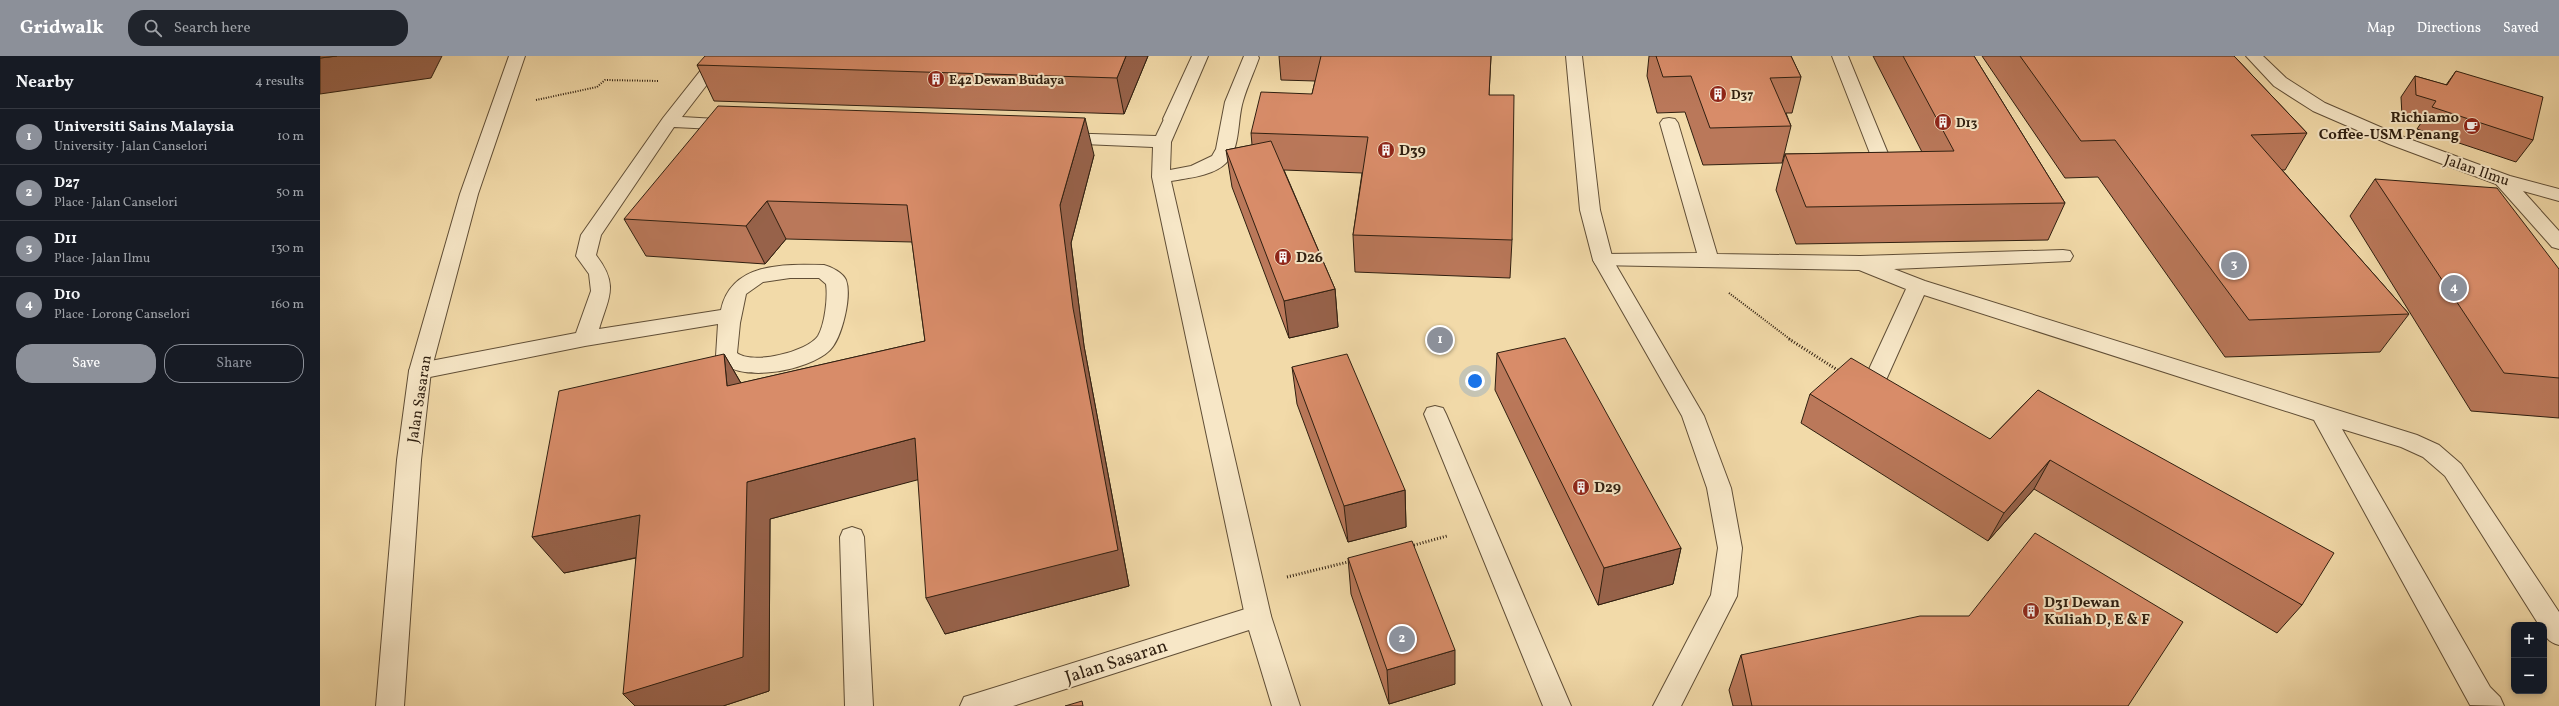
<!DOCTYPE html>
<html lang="en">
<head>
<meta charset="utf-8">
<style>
	body { margin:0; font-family:Vollkorn,serif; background:#20242c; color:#f1f3f6 }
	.controls { position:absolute; right:12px; bottom:12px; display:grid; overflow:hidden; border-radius:8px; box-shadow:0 2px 6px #0003 }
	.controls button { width:36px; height:36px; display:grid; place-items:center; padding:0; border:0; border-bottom:1px solid #363941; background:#171b24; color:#f1f3f6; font:20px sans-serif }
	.you { position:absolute; left:1155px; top:325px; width:14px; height:14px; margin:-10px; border:3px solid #fff; border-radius:50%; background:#1a73e8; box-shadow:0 0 0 6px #1a73e833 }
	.badge { display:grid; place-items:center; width:26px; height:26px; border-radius:50%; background:#8c9099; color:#fff; font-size:13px; font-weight:700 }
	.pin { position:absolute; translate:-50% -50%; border:2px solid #fff; box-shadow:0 1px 4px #0006 }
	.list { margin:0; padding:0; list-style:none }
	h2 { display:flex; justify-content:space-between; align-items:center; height:52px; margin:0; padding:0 16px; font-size:17px }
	h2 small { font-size:13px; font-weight:400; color:#9ea1a6 }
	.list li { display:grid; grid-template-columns:26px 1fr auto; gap:12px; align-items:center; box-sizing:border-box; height:56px; padding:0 16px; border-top:1px solid #363941 }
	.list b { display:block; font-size:15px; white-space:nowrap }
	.list p { margin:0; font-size:13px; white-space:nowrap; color:#9ea1a6 }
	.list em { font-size:13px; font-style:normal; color:#9ea1a6 }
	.actions { display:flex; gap:8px; padding:12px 16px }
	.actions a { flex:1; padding:9px 0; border:1px solid #8c9099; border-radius:16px; text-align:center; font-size:14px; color:#8c9099 }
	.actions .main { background:#8c9099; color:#fff }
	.icon { flex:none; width:22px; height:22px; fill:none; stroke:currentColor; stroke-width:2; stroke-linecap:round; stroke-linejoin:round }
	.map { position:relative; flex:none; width:2239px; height:650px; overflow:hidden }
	header { display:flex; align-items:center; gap:24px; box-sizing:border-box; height:56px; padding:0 20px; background:#8c9099; color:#fff }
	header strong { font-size:19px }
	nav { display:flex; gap:22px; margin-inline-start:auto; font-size:14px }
	.search { width:280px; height:36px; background:#20242c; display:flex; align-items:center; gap:10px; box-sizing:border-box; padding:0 14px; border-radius:16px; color:#9ea1a6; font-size:15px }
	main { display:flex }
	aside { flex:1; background:#171b24 }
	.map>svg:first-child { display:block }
</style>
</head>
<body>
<header>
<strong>Gridwalk</strong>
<div class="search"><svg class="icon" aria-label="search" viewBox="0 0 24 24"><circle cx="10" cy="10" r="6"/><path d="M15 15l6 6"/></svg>Search here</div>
<nav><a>Map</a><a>Directions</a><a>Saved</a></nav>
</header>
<main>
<aside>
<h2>Nearby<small>4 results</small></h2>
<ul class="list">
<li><span class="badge">1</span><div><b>Universiti Sains Malaysia</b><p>University · Jalan Canselori</p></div><em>10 m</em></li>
<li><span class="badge">2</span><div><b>D27</b><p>Place · Jalan Canselori</p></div><em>50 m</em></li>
<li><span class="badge">3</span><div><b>D11</b><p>Place · Jalan Ilmu</p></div><em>130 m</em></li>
<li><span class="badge">4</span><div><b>D10</b><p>Place · Lorong Canselori</p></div><em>160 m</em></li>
</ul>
<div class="actions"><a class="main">Save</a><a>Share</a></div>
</aside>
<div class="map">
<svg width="2239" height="650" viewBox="0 0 2239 650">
	<rect width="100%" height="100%" fill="#f2daa9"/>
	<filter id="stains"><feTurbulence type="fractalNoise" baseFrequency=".005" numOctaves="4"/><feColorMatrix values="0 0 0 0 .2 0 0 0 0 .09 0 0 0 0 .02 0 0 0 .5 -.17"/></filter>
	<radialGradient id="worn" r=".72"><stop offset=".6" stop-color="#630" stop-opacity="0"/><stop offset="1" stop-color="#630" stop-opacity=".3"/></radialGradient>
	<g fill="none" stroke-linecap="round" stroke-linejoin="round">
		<g stroke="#604e36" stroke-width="2">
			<path id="service" d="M392 0H409L362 61 414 64 420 65 423 69 420 73 414 74 354 71 281 179 276 199C299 229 289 240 279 273L401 254C411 206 465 208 504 209 512 211 523 217 526 224 532 240 522 282 510 294 489 315 414 330 396 300L398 268 265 290 100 323 92 321 89 315 92 309 100 307 256 277 271 235 269 218 256 200 261 179 343 62ZM470 222H499L506 228C508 241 505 268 498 280 487 296 433 309 417 297L420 267 426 238 443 226Z
				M924 0H938L939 2C934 16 927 31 923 45 917 64 921 92 906 107 893 120 868 122 851 125L951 560 947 568 938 571 929 568 925 560 832 121 833 91 740 87 734 86 731 82 734 78 740 77 836 80 846 59H858L861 63 851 86 850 114 871 110 892 100 896 93 905 46Z
				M1512 0H1528L1569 100 1566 104H1554L1551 100Z
				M1349 62 1355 63 1358 67 1397 198 1540 200 1743 194 1750 195 1753 200 1750 205 1574 213 1605 225 2097 379 2119 389 2141 408 2239 556V589C2228 586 2224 581 2224 569H2219L2125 420 2103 401 2081 391 2022 373 2170 631 2180 641 2184 650 2150 649 1994 364 1604 239 1566 324 1563 330 1555 332 1547 330 1544 324 1586 233 1539 214 1276 209 1273 204 1276 199 1283 198 1377 197 1340 67 1343 63Z
				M1115 350 1123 352 1126 358 1251 650H1223L1104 358 1107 352Z
				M532 471 541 474 544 481 553 650H525L520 481 523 474Z"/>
		</g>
		<g stroke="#604e36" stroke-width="2">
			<path id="pedestrian" d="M872 0H888L861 63 858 67H846L843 63Z"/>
		</g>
		<g stroke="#604e36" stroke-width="2">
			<path id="minor" d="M189 0H205L158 138 111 315 101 404 84 650H56L77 404 89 315 140 138Z
				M1246 0H1262L1280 154 1293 204 1384 360 1411 432 1422 492 1417 540 1361 650H1333L1391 539 1398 492 1387 432 1362 360 1273 204 1260 154Z
				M1926 0H1943L1966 22 2005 47 2081 80 2190 120 2239 133V145L2203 135 2239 175V193L2232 191 2176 128 2069 88 1993 55 1954 30Z
				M938 549 947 552 951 560 980 650H952L929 574 693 650H640L644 641 654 638Z"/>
		</g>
		<path stroke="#2f1f10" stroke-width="2" stroke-dasharray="1 1.5" stroke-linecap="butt" d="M216 44 277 31 285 24 339 25
			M1409 237 1471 284"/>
		<path stroke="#2f1f10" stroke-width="3" stroke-dasharray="1 2" stroke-linecap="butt" d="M1469 283 1519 315
			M1091 490 1127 480
			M967 521 1032 505"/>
		<use href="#service" fill="#f7e7c7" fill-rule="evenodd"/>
		<use href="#pedestrian" fill="#f7e7c7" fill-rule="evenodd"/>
		<use href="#minor" fill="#f7e7c7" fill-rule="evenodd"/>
	</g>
	<path fill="#ba785a" stroke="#2f1f10" d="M828 0 804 58 394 45 377 9Z
		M959 0H1171L1169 39 1192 184 1190 222 1035 216 1033 179 1042 117 964 114 1015 233 1018 271 969 282 912 131 906 94 932 89 931 77 992 38 995 25 961 24Z
		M1329 0H1471L1481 21 1472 57H1466L1471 70 1462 107 1383 109 1365 56 1337 57 1327 20Z
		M1553 0H1654L1745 147 1728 184 1476 188 1456 134 1465 98 1602 96Z
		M1662 0H1914L1987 77 1965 114H1962L2089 258 2060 296 1905 301 1778 121 1745 122Z
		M2136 15 2213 84 2196 106 2097 73 2101 67 2082 60 2081 41 2095 20 2126 29Z
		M774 99 751 187 764 290 809 530 625 578 598 423 450 463 449 635 403 650H315L316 502 244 517 404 298 421 327 605 285 592 186 466 183 445 208 326 200 304 163Z
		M2055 123 2239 213V362L2151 355 2030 160Z
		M1177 297 1361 492 1353 528 1278 549 1175 334Z
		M972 311 1085 434 1086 471 1028 486 977 348Z
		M1718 334 1982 549 1957 577 1714 433 1668 485 1481 367 1490 338 1670 383Z
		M1028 502 1135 628 1069 648 1031 538Z
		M1421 599 1808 650H1413L1409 634Z"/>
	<path fill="#97624a" stroke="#2f1f10" d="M17 0H122L111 22 0 38V2Z
		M806 0H828L804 58 797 22Z
		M765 62 774 99 751 187 764 290 809 530 625 578 606 542 740 149Z
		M447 145 466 183 445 208 426 170Z
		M1015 233 1018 271 969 282 964 245Z
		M404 298 426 336 407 330Z
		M595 382 612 420 450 463 449 635 403 650H315L303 638 427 426Z
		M1730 404 1714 433 1668 485 1684 457Z
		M1085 434 1086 471 1028 486 1024 450Z
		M320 459 347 495 244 517 212 481Z
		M1361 492 1353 528 1278 549 1284 512Z
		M1135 594V628L1069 648 1067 614Z"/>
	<path fill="#d88c69" stroke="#2f1f10" d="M0 0H17L0 2Z
		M385 0H806L797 22 377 9Z
		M1001 0H1171L1169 39H1194L1192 184 1033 179 1048 81 931 77 941 36 992 38Z
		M1336 0H1471L1481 21 1450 22 1471 70 1390 72 1371 20 1343 21Z
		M1583 0H1654L1745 147 1486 151 1465 98 1634 95Z
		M1700 0H1914L1987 77 1931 79 2089 258 1929 264 1795 84 1761 85Z
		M2136 15 2223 41 2213 84 2112 51 2116 45 2096 39 2095 20 2127 29Z
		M398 50 765 62 740 149 753 252 798 494 606 542 595 382 427 426 423 601 303 638 320 459 212 481 239 335 404 298 407 330 605 285 587 149 447 145 426 170 304 163Z
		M951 85 1015 233 964 245 906 94Z
		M2055 123 2177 132 2239 213V322L2184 317Z
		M1245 282 1361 492 1284 512 1177 297Z
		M1027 298 1085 434 1024 450 972 311Z
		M1531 302 1670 383 1718 334 2014 497 1982 549 1730 404 1684 457 1490 338Z
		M1715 477 1863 566 1808 650H1432L1421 599 1600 560H1649Z
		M1092 485 1135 594 1067 614 1028 502Z
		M762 645 763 650H745Z"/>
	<defs>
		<g id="building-disc" transform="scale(0.9)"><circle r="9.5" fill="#8f2418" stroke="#f7e7c7"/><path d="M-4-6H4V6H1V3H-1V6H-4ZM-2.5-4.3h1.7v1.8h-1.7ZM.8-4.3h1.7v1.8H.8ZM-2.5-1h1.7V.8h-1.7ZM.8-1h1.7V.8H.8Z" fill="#fff"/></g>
		<g id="cafe-disc" transform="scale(0.9)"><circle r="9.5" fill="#8f2418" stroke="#f7e7c7"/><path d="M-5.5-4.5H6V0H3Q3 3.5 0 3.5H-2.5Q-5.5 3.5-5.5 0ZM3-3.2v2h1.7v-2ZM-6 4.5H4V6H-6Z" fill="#fff"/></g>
	</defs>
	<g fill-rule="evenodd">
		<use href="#building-disc" x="616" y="23"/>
		<use href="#building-disc" x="1398" y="38"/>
		<use href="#building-disc" x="1623" y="66"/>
		<use href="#cafe-disc" x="2152" y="70"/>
		<use href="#building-disc" x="1066" y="94"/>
		<use href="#building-disc" x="963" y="201"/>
		<use href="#building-disc" x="1261" y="431"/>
		<use href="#building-disc" x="1711" y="555"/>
	</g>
	<g text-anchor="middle" stroke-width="4" stroke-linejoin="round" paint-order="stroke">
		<g font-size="13" font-weight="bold" fill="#2f1f10" stroke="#f7e7c7" text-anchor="start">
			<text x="629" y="28">E42 Dewan Budaya</text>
			<text x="1411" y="43">D37</text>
			<text x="1636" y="71">D13</text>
		</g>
		<g font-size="15" font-weight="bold" fill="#2f1f10" stroke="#f7e7c7" text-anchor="start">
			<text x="2139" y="66" text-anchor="end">Richiamo<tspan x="2139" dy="17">Coffee-USM Penang</tspan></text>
			<text x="1079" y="99">D39</text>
			<text x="976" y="206">D26</text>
			<text x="1274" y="436">D29</text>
			<text x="1724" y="551">D31 Dewan<tspan x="1724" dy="17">Kuliah D, E &amp; F</tspan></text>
		</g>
		<g font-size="15" fill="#2f1f10" stroke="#f7e7c7">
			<text transform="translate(2157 114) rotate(19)" y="5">Jalan Ilmu</text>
			<text transform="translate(99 343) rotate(-81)" y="5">Jalan Sasaran</text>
		</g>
		<g font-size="18" fill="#2f1f10" stroke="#f7e7c7">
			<text transform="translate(796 605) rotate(-18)" y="6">Jalan Sasaran</text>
		</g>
	</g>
	<rect width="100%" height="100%" filter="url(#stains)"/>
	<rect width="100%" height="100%" fill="url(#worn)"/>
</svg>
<div class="controls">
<button>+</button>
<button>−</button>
</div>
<div class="you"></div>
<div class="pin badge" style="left:1120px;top:284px">1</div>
<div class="pin badge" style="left:1082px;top:583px">2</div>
<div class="pin badge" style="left:1914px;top:209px">3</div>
<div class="pin badge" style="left:2134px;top:232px">4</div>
</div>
</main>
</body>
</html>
